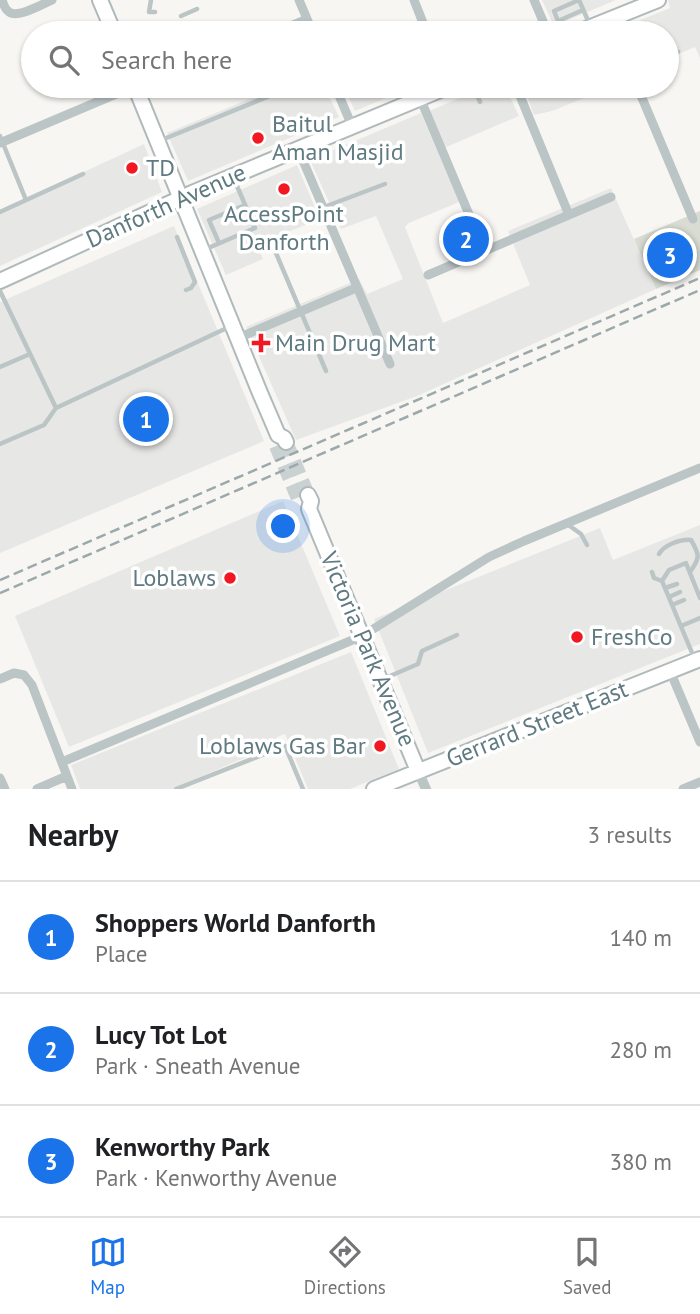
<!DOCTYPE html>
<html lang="en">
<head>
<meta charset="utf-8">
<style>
	body { margin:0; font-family:"PT Sans",sans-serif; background:#f2f2f2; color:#202124 }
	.you { position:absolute; left:284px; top:527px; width:24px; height:24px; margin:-18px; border:5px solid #fff; border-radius:50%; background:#1a73e8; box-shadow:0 0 0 10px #1a73e833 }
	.badge { display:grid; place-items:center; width:46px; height:46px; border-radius:50%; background:#1a73e8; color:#fff; font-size:23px; font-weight:700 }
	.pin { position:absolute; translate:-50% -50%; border:4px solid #fff; box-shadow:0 2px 7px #0006 }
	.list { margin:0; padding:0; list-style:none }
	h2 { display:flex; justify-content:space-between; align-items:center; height:91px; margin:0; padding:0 28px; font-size:30px }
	h2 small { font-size:23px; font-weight:400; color:#757577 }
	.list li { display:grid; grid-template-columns:46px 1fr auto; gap:21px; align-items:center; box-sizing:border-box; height:112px; padding:0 28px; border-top:2px solid #e0e0e0 }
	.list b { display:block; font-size:26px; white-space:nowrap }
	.list p { margin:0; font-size:23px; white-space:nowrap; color:#757577 }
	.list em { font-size:23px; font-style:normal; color:#757577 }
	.icon { flex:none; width:38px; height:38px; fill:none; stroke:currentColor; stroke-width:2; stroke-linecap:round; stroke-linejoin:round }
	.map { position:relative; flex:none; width:700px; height:789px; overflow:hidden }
	.search { position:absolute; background:#fff; box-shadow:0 2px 5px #0004; left:21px; right:21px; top:21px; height:77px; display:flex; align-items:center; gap:18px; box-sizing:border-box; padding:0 24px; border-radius:38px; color:#757577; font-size:26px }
	.sheet { height:427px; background:#fff }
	nav { display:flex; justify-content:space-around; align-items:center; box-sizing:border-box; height:98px; border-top:2px solid #e0e0e0; background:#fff; font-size:19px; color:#757577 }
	nav a { display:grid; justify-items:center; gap:4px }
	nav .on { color:#1a73e8 }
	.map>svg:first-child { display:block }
</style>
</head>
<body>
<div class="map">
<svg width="700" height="789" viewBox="0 0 700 789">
	<rect width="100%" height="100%" fill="#f7f6f3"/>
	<path fill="#e7e8e6" d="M542 0H616L554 26Z
		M668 0H700V58L695 47 667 59V33H623L621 28 670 8Z
		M281 86H324L339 117 188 181 167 133Z
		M343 86H414L355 111Z
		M488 86H505L519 116 444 148 429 111Z
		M523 86H614L552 111 534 115Z
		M421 113 459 202 409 223 405 227 443 323 530 285 508 231 611 188 656 289 417 396 296 440 246 327 359 279 367 294 403 279 376 216 341 229 310 160Z
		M144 144 162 192 0 266V211Z
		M297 165 320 219 273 238 274 242 259 249 263 259 226 275 197 209Z
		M174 226 264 441 0 553V302Z
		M283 501 340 636 69 747 15 616Z
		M700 525V644L428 753 374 619 600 528 613 560Z
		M351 652 399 769 350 789H308L285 734 277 737V744L172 789H80L71 765Z"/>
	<path fill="#d8dcd2" d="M700 211V270L656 289 634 239Z"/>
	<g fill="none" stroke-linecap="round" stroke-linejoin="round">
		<path stroke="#c9d1d1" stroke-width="14" stroke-dasharray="14 7" stroke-linecap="butt" d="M286 442 308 495
			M276 446 299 501"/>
		<g stroke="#b0b9bb" stroke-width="18">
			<path id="primary" d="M100 0 114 33
				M576 33 658 0
				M135 86 260 393 278 435 284 438 286 442
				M0 281 192 193 450 86
				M308 495 311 501 309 509 418 771
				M374 789 700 659"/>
		</g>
		<path stroke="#bcc5c6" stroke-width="4.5" d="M151 0 149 12H155
			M583 10 558 21 554 11 579 0 589 23
			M181 16 197 9
			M268 33 306 17
			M667 57 678 52
			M164 86 169 90 184 86
			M473 86 480 102
			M484 86 488 95 505 88
			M0 136 26 200
			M159 141 294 86
			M324 207 385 184
			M0 212 83 174
			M177 237 195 282 191 288 186 290
			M219 243 209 220 245 205
			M273 246 326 371
			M206 249 255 228 234 179
			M0 291 56 408 229 327
			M0 367 30 354
			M0 444 44 425 56 408
			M567 524 581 534 587 545
			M659 554C664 545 680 539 691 540 700 555 700 558 690 572
			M652 572 654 578 662 581
			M665 588 677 584
			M669 597 680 592
			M672 605 684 600
			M681 626 700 618
			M695 660 662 581 669 570 686 563 700 598
			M383 679 418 664 422 651 457 635
			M176 789 285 746 303 789"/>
		<path stroke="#bcc5c6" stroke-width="9" d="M2 0C3 3 5 9 8 11 16 20 42 4 52 0
			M299 0 313 33
			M414 0 427 33
			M534 0 548 33
			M611 19 616 33
			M335 86 352 126
			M516 86 569 215
			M637 86 693 219
			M420 98 484 250
			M0 143 135 86
			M298 149 390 364
			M428 275 611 197
			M238 338 356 288
			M670 671 700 742
			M0 679 14 673 24 675 32 685 72 789
			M62 762 362 636 489 557 524 541 700 468
			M0 778 5 789
			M37 789 67 776
			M683 789 700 782"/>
		<path stroke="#bcc5c6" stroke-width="10" d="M418 771 426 789"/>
		<use href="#primary" stroke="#fff" stroke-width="14"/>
		<path stroke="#9ca9ab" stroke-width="2.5" stroke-dasharray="10 5" stroke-linecap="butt" d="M0 580 700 278
			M0 593 700 290"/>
	</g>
	<g fill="#f21821" stroke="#fff" stroke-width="2.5">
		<circle cx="258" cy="138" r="7"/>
		<circle cx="132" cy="168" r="7"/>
		<circle cx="284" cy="189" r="7"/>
		<path d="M257.5 332.5h7v7h7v7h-7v7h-7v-7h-7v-7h7z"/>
		<circle cx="230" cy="578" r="7"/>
		<circle cx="577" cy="637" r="7"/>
		<circle cx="380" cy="746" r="7"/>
	</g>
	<g text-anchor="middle" stroke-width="7" stroke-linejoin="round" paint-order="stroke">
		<g font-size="24" fill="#5f7b81" stroke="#fff" text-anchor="start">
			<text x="272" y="132">Baitul<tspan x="272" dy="28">Aman Masjid</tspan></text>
			<text x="146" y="176">TD</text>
			<text x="284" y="222" text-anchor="middle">AccessPoint<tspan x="284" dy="28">Danforth</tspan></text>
			<text x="275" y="351">Main Drug Mart</text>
			<text x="216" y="586" text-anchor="end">Loblaws</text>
			<text x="591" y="645">FreshCo</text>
			<text x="366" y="754" text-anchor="end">Loblaws Gas Bar</text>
		</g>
		<g font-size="24" fill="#5f7b81" stroke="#fff">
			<text transform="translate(166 206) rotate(-24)" y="8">Danforth Avenue</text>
			<text transform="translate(368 649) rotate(67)" y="8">Victoria Park Avenue</text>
			<text transform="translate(537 724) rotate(-22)" y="8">Gerrard Street East</text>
		</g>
	</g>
</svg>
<div class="you"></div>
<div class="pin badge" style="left:146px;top:419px">1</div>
<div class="pin badge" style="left:466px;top:239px">2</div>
<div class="pin badge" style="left:670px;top:255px">3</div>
<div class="search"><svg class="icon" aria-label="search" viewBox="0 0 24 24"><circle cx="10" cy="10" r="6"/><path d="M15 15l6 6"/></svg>Search here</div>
</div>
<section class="sheet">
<h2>Nearby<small>3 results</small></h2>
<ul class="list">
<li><span class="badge">1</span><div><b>Shoppers World Danforth</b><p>Place</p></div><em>140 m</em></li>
<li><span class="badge">2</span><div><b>Lucy Tot Lot</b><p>Park · Sneath Avenue</p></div><em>280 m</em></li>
<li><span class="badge">3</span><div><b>Kenworthy Park</b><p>Park · Kenworthy Avenue</p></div><em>380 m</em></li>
</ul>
</section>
<nav>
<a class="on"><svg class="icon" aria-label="map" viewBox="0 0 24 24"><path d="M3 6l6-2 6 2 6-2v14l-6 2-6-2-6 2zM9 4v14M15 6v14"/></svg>Map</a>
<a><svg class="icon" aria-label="directions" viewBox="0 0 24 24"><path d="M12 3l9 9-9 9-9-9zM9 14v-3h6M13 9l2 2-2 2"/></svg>Directions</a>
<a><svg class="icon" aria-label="saved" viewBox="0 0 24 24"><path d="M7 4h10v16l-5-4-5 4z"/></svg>Saved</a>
</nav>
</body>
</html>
